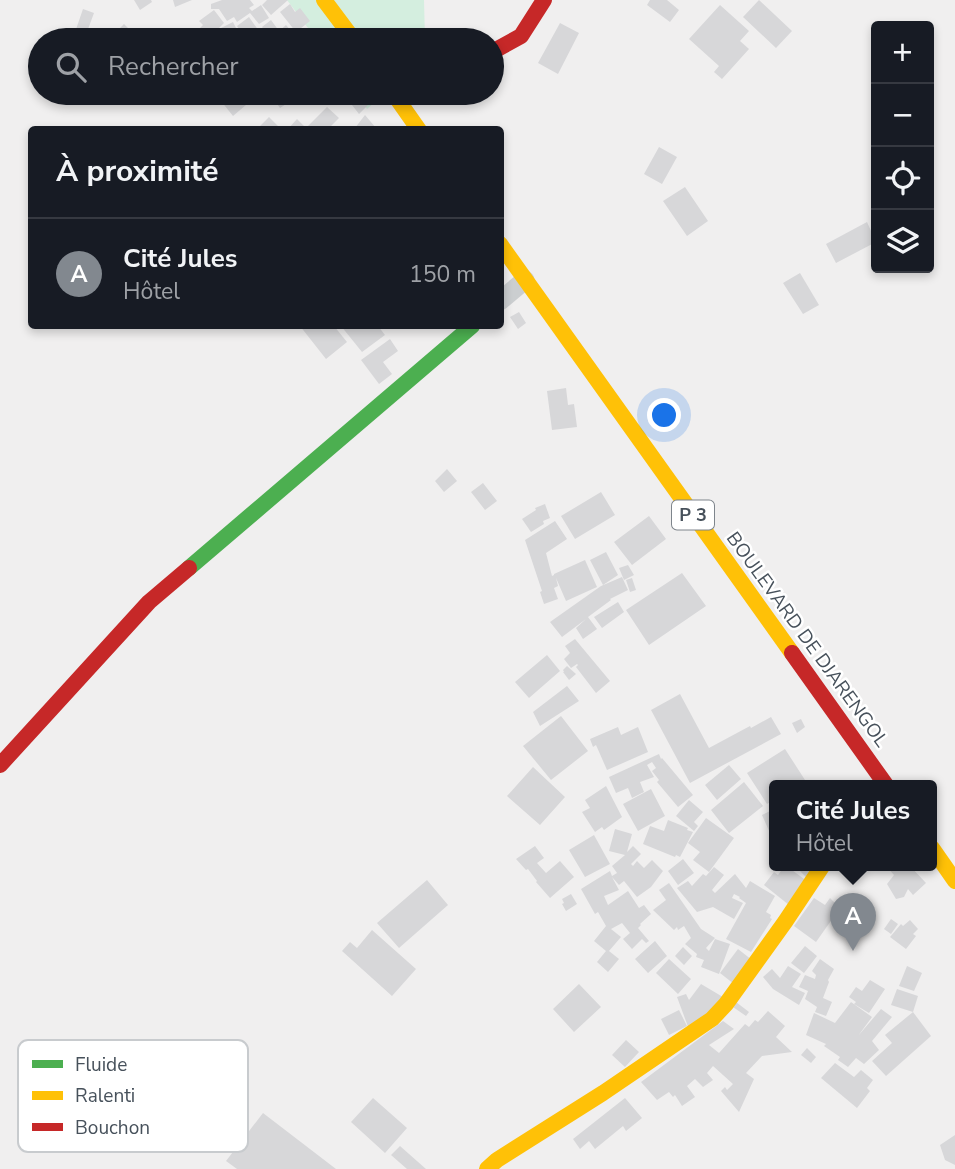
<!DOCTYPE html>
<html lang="fr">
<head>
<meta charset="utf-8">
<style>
	body { margin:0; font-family:"Nunito Sans",sans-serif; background:#242831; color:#f1f3f6 }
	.controls { position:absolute; right:21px; top:21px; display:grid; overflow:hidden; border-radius:7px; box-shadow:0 4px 10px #0003 }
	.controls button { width:63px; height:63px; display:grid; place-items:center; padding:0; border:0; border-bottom:2px solid #363941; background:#171b24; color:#f1f3f6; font:35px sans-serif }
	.you { position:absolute; left:665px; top:416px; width:24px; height:24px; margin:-18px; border:5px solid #fff; border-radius:50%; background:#1a73e8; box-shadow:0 0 0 10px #1a73e833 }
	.badge { display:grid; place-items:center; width:46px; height:46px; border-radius:50%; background:#82888f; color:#fff; font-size:23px; font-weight:700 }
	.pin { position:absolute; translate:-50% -58px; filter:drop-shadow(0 2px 4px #0008) }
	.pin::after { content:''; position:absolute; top:37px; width:24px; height:21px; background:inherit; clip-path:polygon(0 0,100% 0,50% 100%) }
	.popup { position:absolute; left:769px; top:780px; width:168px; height:91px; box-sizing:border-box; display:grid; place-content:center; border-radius:7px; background:#171b24; filter:drop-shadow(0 2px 5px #0005); font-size:23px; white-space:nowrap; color:#9ea1a6 }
	.popup b { font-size:26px; color:#f1f3f6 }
	.popup::after { content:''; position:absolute; left:50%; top:100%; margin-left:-14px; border:14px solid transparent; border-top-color:#171b24 }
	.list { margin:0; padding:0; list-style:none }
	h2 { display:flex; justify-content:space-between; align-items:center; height:91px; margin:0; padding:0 28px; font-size:30px }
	h2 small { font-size:23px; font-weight:400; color:#9ea1a6 }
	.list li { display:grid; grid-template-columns:46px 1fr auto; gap:21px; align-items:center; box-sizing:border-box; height:112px; padding:0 28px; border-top:2px solid #363941 }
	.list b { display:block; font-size:26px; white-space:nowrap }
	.list p { margin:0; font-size:23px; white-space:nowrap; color:#9ea1a6 }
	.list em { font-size:23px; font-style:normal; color:#9ea1a6 }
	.icon { flex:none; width:38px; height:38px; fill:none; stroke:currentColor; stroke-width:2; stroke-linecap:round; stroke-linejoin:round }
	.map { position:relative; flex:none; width:955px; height:1169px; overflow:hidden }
	.search { position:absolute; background:#171b24; box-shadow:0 4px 10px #0003; left:28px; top:28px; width:476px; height:77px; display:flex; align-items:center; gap:18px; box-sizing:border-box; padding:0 24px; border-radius:38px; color:#9ea1a6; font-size:26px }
	.panel { position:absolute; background:#171b24; box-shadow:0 4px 10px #0003; left:28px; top:126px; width:476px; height:203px; border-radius:7px }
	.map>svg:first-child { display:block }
</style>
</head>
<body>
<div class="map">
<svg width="955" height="1169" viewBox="0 0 955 1169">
	<rect width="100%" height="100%" fill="#f0efef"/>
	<path fill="#d4eedf" d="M287 0H424L425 40H317Z
		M355 93H385L367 109Z"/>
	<path fill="#d7d7d9" d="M134 0H151L152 2 140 10Z
		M173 0H192L175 7Z
		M222 0H250L254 5 249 8 252 11 261 5 269 18 259 24 250 13 237 22 234 17 227 21 219 9H211V4Z
		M267 0H288L271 15 262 5Z
		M650 0H667L679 10 670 22 647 5Z
		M759 0 792 31 776 48 743 17Z
		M290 4 295 12 300 8 310 21 296 32 280 12Z
		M720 5 749 31 740 41 749 49 722 79 714 72 719 66 689 39Z
		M83 9 94 13 84 40H80L73 38Z
		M214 10 224 23 207 40H183L184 33 190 31 192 36 203 25 199 21Z
		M249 17 261 34 258 35 261 40H246L237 26Z
		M271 20 279 31 286 25 297 38 308 29 317 40H271L262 27Z
		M233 22 242 40H222L217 30Z
		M560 23 579 33 558 74 538 63Z
		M124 24 134 34 127 40H121L115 33Z
		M231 93H260L233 116 221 101Z
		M275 93H303L280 108 271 95Z
		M325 93H339L332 100Z
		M362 98 368 105 359 114 352 105Z
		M327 107 339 118 329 128 331 130H287L297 119 306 128Z
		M365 115 376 128 374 130H356L355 128Z
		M269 117 282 130H256Z
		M659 147 677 157 662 184 644 174Z
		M685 187 708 221 687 236 663 201Z
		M867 222 876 242 836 263 826 244Z
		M800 273 819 305 803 314 783 283Z
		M519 312 526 323 518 329 510 317Z
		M300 326H334L347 342 326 359Z
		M341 326H378L385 335 362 352Z
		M390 339 398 351 383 362 392 374 379 384 361 360Z
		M566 388 568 405 574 404 577 427 552 430 547 391Z
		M447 469 457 481 444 492 435 481Z
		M483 483 497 501 485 510 471 492Z
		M601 492 615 515 575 539 561 516Z
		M545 504 550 518 543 521 544 524 531 532 522 519 536 510 535 508Z
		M649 516 666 539 632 565 614 542Z
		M555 521 567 539 546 553 552 576 554 575V574L585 560 597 587 566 601 556 578 558 586 554 588 558 599 544 604 540 592 542 591 525 540Z
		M606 552 618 575 603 585 590 560Z
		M628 565 634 575 624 580 619 568Z
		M682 573 706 606 649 645 626 610Z
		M622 577 628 590 610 599 611 600 588 617 597 629 583 639 576 628 586 619 562 637 550 622 601 586Z
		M632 578 636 590 630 592 626 580Z
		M618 602 624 612 602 628 594 617Z
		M575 639 610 681 596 693 576 667 578 665 577 664 571 668 564 659 570 653 565 646Z
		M547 655 560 671 529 698 515 682Z
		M567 666 576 674 569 680 563 672H564L563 670Z
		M567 686 579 701 540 726 533 712Z
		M680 694 709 748 750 726 751 728 771 717 781 734 690 783 651 710Z
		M561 716 588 751 551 780 523 746Z
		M801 719 805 727 797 733 792 723Z
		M618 727 621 735 638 727 648 752 607 770 596 745 593 747 590 739Z
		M785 749 805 780 799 785H774V800L767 804 747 773Z
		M659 754 661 759 662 758 693 795 678 807 657 782 659 780 652 771 656 768 652 762 647 765 654 777 640 782 644 792 632 798 628 788 616 793 609 777Z
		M729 765 741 779 717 800 705 785Z
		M533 767 565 797 540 825 507 796Z
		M744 782 763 806 729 833 711 810Z
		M606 786 622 817 604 830 602 827 595 832 582 812 590 808 585 800Z
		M651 789 665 816 638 831 623 804Z
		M689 800 703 812 694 822 698 826 694 831 676 816Z
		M774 809V831L770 833 762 815Z
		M706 818 734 838 709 872 693 860 700 852 688 843Z
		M668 820 688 828 687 830 693 832 680 857 676 855 675 857 643 844 650 826 664 831Z
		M615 829 632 834 627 852 633 846 641 854 631 864 633 866 637 861 644 868 652 860 663 871 651 887 637 897 624 881 619 885 612 877 619 890 604 896 608 905 628 891 639 908 644 905 651 914 640 924 641 925 638 928 649 941 646 943 642 939 632 949 623 939 630 933 622 923 611 929 621 937 609 951 619 959 608 972 597 962 606 951 594 941 606 926 598 912 595 914 581 889 610 871 612 876 617 873 612 866 625 855 609 851Z
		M594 835 610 864 585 877 569 850Z
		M535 846 544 858 537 863 546 873 560 861 574 877 550 898 536 882 537 881 528 869 526 870 516 859Z
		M683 859 694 873 678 885 668 871Z
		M785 865 811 884 794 909 764 885 774 872 778 875Z
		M794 865H821L808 879Z
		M885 865H909L926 883 913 895 908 889 904 897 896 899 887 884 894 875Z
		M714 867 724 875 712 890 715 893 735 874 746 888 750 881 775 896 766 912 771 915 770 918 772 919 751 952 726 939 746 903 739 898 740 897 734 894 732 898 743 903 734 919 713 907 697 912 677 888 688 881 692 886 703 874 706 876Z
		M427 880 448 905 399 948 377 923Z
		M669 883 701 929 715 938 706 948 709 951 715 939 730 944 719 974 701 967 704 960 696 957 697 954 685 944 691 938 684 926 678 930 677 927 674 930 653 910 666 900 659 890Z
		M571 894 577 904 566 911 562 904 564 903 562 899Z
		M814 898 825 905 830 898 840 908 816 942 794 926Z
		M891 919 898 924 891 934 884 929Z
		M910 920 918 929 913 934 916 936 906 949 890 937 901 924 903 926Z
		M372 930 416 969 392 996 342 951 350 942 357 948Z
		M655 941 667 956 648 973 635 959Z
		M805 946 817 956 804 973 791 963Z
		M683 947 692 956 684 965 675 956Z
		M738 949 752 960 734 984 720 973Z
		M669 959 691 979 678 994 656 973Z
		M820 959 834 969 828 980 829 982 823 998 832 1002 826 1016 815 1012 817 1007 805 999 808 991 799 987 805 975 815 979 816 975 812 971Z
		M788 966 801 974 792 987 805 993 799 1005 773 989 763 977 772 969 780 978Z
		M907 966 922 973 914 991 899 986Z
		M870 980 885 989 869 1013 854 1004 856 1002 849 997 856 987 862 991Z
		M579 984 601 1007 574 1032 553 1009Z
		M701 984 728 1000 690 1032 677 997 686 994 689 1000Z
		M897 989 918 996 913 1012 891 1005Z
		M736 1002 749 1012 746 1016 733 1007Z
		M851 1002 872 1017 858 1036 881 1009 892 1017 872 1041 879 1050 864 1064 856 1058 848 1067 838 1060 840 1057 824 1046 826 1044 806 1035 814 1013 835 1023Z
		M679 1010 687 1026 669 1035 661 1019Z
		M768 1011 785 1026 776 1037 792 1052 762 1056 746 1073 754 1079 739 1112 721 1091 725 1087 727 1090 733 1084 713 1066 707 1073 713 1080 703 1087 695 1079 687 1086 695 1097 682 1106 675 1095 673 1097 669 1092 657 1100 641 1082 723 1021 734 1029 709 1045 719 1053 745 1024 749 1027 755 1020 758 1022Z
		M913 1012 931 1036 886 1076 872 1061 892 1043 885 1035Z
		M626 1040 639 1052 625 1067 612 1055Z
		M807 1048 816 1057 811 1063 801 1055Z
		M835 1063 854 1077 861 1070 873 1080 867 1088 870 1091 857 1108 821 1078Z
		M373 1098 407 1128 385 1153 351 1122Z
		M625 1098 642 1118 626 1131 623 1126 595 1149 589 1141 580 1149 573 1139Z
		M263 1113 336 1169H237L226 1161Z
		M955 1135V1165L945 1160 940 1145Z
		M400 1146 426 1169H407L391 1155Z"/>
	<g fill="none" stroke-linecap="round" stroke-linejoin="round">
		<path stroke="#cbced0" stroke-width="19" d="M500 301 525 280"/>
		<path stroke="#4caf50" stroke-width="16" d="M189 568 472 326"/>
		<path stroke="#ffc107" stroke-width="16" d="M324 0 354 40
			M393 93 419 130
			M500 244 792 653
			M932 848 955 881
			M487 1169 497 1160 603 1093 712 1019 726 1004 785 922 823 865"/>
		<path stroke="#c62828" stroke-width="16" d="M492 52 521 36 544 0
			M792 653 886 785
			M0 765 149 602 189 568"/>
	</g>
	<g text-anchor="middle" stroke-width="5" stroke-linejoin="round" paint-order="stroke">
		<rect fill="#fff" stroke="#7e858c" stroke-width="2" x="672" y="500.5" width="42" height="29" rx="5"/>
		<g font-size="18" font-weight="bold" fill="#47515b">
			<text x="693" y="521">P 3</text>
		</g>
		<g font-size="19" fill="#47515b" stroke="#fff">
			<text transform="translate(808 639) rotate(54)" y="7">BOULEVARD DE DJARENGOL</text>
		</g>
	</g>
	<rect x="18" y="1040" width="230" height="112" rx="10" fill="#fff" stroke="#c8cbce" stroke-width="2"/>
	<rect x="32" y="1060" width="31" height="8" fill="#4caf50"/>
	<rect x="32" y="1091" width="31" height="9" fill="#ffc107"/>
	<rect x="32" y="1123" width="31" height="8" fill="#c62828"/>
	<g font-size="19" fill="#47515b">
		<text x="75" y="1071">Fluide</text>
		<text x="75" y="1102">Ralenti</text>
		<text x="75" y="1134">Bouchon</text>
	</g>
</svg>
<div class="controls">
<button>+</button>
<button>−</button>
<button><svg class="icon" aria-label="locate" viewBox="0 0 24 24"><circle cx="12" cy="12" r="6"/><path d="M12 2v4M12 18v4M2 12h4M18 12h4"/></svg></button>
<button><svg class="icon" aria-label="layers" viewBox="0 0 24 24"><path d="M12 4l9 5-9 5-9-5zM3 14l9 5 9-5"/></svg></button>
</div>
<div class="you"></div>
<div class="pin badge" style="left:853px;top:951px">A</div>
<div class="popup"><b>Cité Jules</b>Hôtel</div>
<div class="search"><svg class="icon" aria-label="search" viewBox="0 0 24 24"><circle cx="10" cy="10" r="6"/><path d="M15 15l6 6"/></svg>Rechercher</div>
<section class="panel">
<h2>À proximité<small></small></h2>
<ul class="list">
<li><span class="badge">A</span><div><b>Cité Jules</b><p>Hôtel</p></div><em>150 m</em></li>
</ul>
</section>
</div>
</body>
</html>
